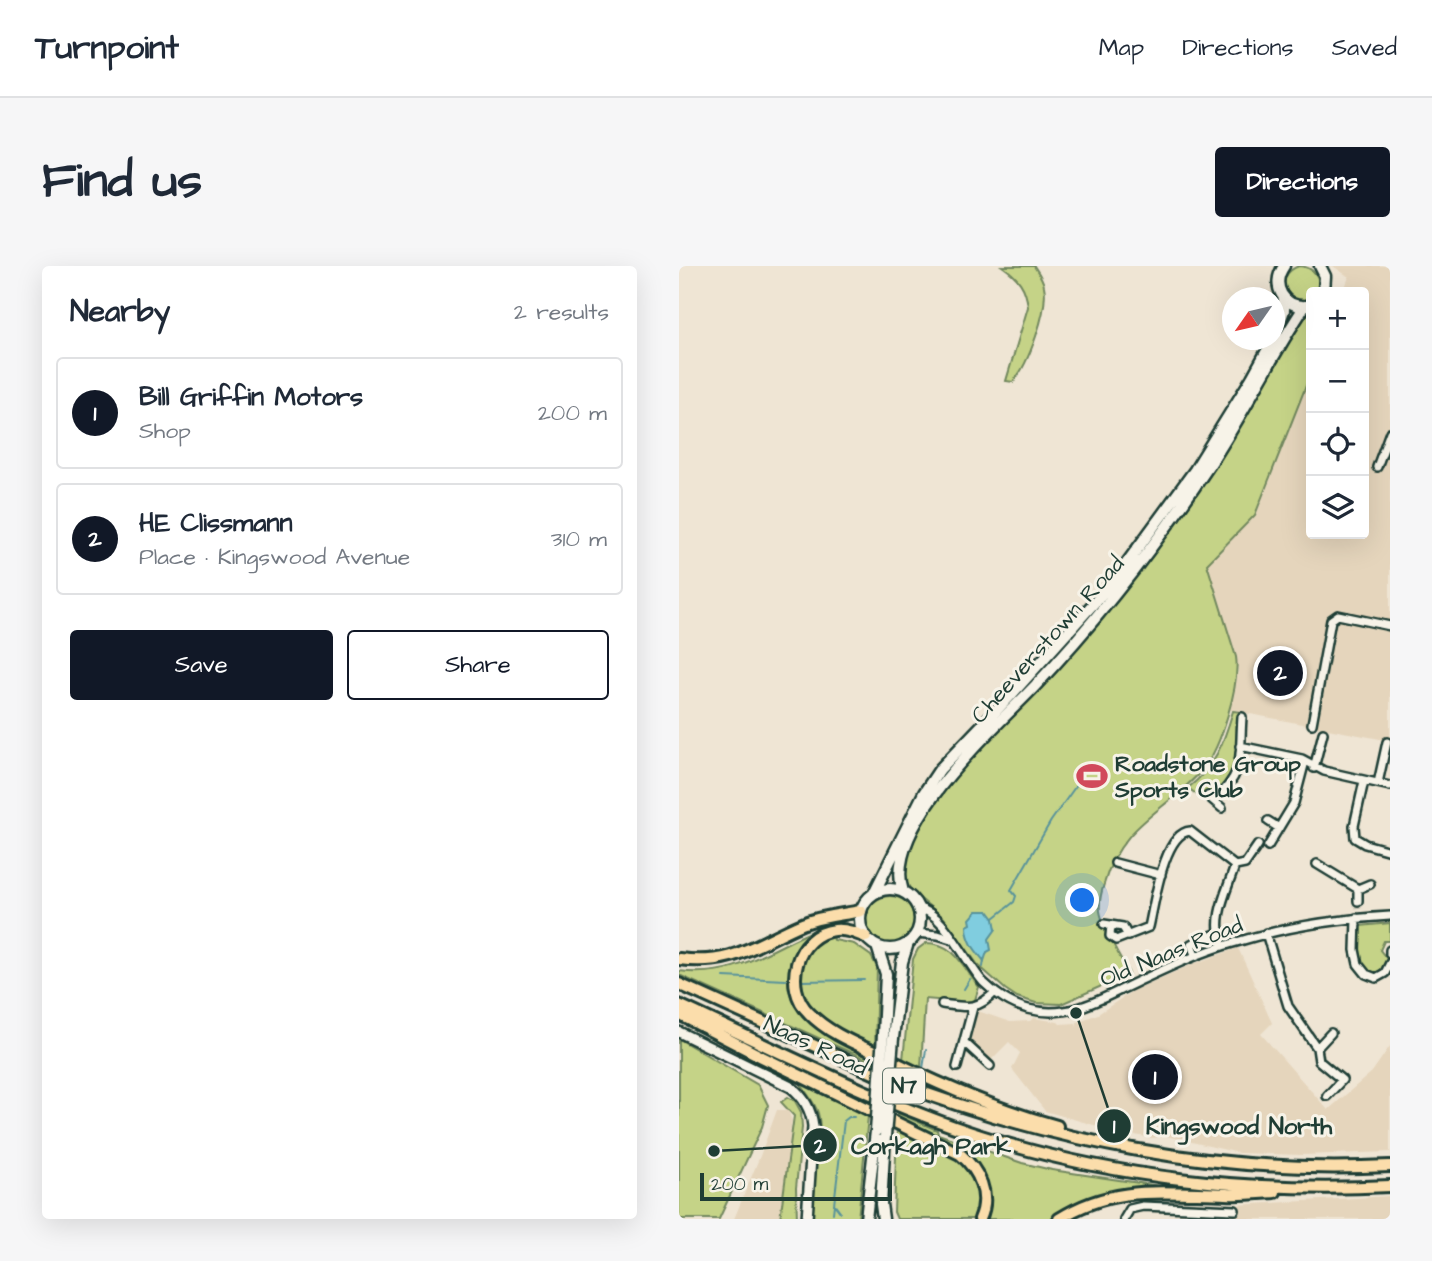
<!DOCTYPE html>
<html lang="en">
<head>
<meta charset="utf-8">
<style>
	body { margin:0; font-family:"Architects Daughter",sans-serif; background:#f6f6f7; color:#1f2937 }
	.controls { position:absolute; right:21px; top:21px; display:grid; overflow:hidden; border-radius:7px; box-shadow:0 7px 28px #0002 }
	.controls button { width:63px; height:63px; display:grid; place-items:center; padding:0; border:0; border-bottom:2px solid #e0e1e3; background:#fff; color:#1f2937; font:35px sans-serif }
	.compass { position:absolute; left:543px; top:21px; width:63px; height:63px; border-radius:50%; background:#fff; box-shadow:0 7px 28px #0002; rotate:236deg }
	.scale { position:absolute; left:21px; bottom:18px; width:192px; box-sizing:border-box; padding-left:7px; border:4px solid #1f3d34; border-top:0; font-size:19px; line-height:24px; white-space:nowrap; color:#1f3d34; -webkit-text-stroke:5px #f7f3e8; paint-order:stroke }
	.you { position:absolute; left:404px; top:635px; width:24px; height:24px; margin:-18px; border:5px solid #fff; border-radius:50%; background:#1a73e8; box-shadow:0 0 0 10px #1a73e833 }
	.badge { display:grid; place-items:center; width:46px; height:46px; border-radius:50%; background:#111827; color:#fff; font-size:23px; font-weight:700 }
	.pin { position:absolute; translate:-50% -50%; border:4px solid #fff; box-shadow:0 2px 7px #0006 }
	.list { margin:0; padding:0; list-style:none }
	h2 { display:flex; justify-content:space-between; align-items:center; height:91px; margin:0; padding:0 28px; font-size:30px }
	h2 small { font-size:23px; font-weight:400; color:#747a83 }
	.list li { display:grid; grid-template-columns:46px 1fr auto; gap:21px; align-items:center; box-sizing:border-box; height:112px; margin:0 14px 14px; padding:0 14px; border:2px solid #e0e1e3; border-radius:7px }
	.list b { display:block; font-size:26px; white-space:nowrap }
	.list p { margin:0; font-size:23px; white-space:nowrap; color:#747a83 }
	.list em { font-size:23px; font-style:normal; color:#747a83 }
	.actions { display:flex; gap:14px; padding:21px 28px }
	.actions a { flex:1; padding:16px 0; border:2px solid #111827; border-radius:7px; text-align:center; font-size:24px; color:#111827 }
	.actions .main { background:#111827; color:#fff }
	.icon { flex:none; width:38px; height:38px; fill:none; stroke:currentColor; stroke-width:2; stroke-linecap:round; stroke-linejoin:round }
	.map { position:relative; flex:none; width:711px; height:953px; overflow:hidden; border-radius:7px }
	header { display:flex; align-items:center; gap:42px; box-sizing:border-box; height:98px; padding:0 35px; background:#fff; border-bottom:2px solid #e0e1e3 }
	header strong { font-size:33px }
	nav { display:flex; gap:38px; margin-inline-start:auto; font-size:24px }
	.intro { display:flex; align-items:center; justify-content:space-between; box-sizing:border-box; height:168px; padding:0 42px }
	h1 { margin:0; font-size:49px }
	.button { padding:18px 32px; border-radius:7px; background:#111827; color:#fff; font-size:24px; font-weight:700 }
	main { display:flex; gap:42px; padding:0 42px }
	aside { flex:1; background:#fff; border-radius:7px; box-shadow:0 7px 28px #0002 }
	.map>svg:first-child { display:block }
</style>
</head>
<body>
<header>
<strong>Turnpoint</strong>
<nav><a>Map</a><a>Directions</a><a>Saved</a></nav>
</header>
<div class="intro"><h1>Find us</h1><a class="button">Directions</a></div>
<main>
<aside>
<h2>Nearby<small>2 results</small></h2>
<ul class="list">
<li><span class="badge">1</span><div><b>Bill Griffin Motors</b><p>Shop</p></div><em>200 m</em></li>
<li><span class="badge">2</span><div><b>HE Clissmann</b><p>Place · Kingswood Avenue</p></div><em>310 m</em></li>
</ul>
<div class="actions"><a class="main">Save</a><a>Share</a></div>
</aside>
<div class="map">
<svg width="711" height="953" viewBox="0 0 711 953">
	<rect width="100%" height="100%" fill="#efe5d4"/>
	<filter id="ink" filterUnits="userSpaceOnUse"><feTurbulence type="fractalNoise" baseFrequency=".0143" numOctaves="2"/><feDisplacementMap in="SourceGraphic" scale="14" xChannelSelector="R" yChannelSelector="G"/><feConvolveMatrix kernelMatrix="1 2 1 2 8 2 1 2 1" color-interpolation-filters="sRGB"/></filter>
	<g filter="url(#ink)">
		<path fill="#e5d5bc" d="M654 0H711V475L551 444 559 406 557 392 528 298 577 249 632 107V268H685V26H664L670 11Z
			M559 682 593 757 582 768 649 844 693 806 711 780V886L623 889 560 887 487 870 473 872 439 866 366 845 333 803 341 787 330 776 311 795 289 775 296 744 331 756 351 755 355 752 379 756 381 758 397 757 398 761V756L419 748 455 724 514 698Z
			M98 844H109L113 855 101 953H55L81 890Z
			M711 930V953H550L552 949H557L556 939Z"/>
		<path fill="#c5d387" stroke="#72885e" stroke-width="2" d="M323 0H355C359 6 364 13 365 20 370 43 349 99 334 116L327 115 349 41C347 21 339 11 323 0Z
			M620 0C635 1 643 12 639 26H632V33C607 44 593 9 620 0Z
			M632 46V107L576 249 528 298 557 391C561 418 542 482 524 503 487 546 442 557 425 618 422 627 420 636 421 645 423 661 442 692 450 708L382 738 357 737 338 731 326 723 299 699 265 652 233 626 225 612V601L243 553 274 511 381 402 469 295 550 173 611 68 624 52Z
			M554 445 563 446C556 468 563 493 552 512 549 519 542 524 537 529L530 528 525 534 509 522C536 501 545 476 554 445Z
			M187 654a24 24 0 1 1 48 0a24 24 0 1 1-48 0Z
			M711 657V675H705L701 684 708 693 700 707H691C676 693 683 679 681 660Z
			M141 662 142 665C133 675 118 687 113 698 92 748 163 776 195 793V797L0 709V705C58 713 90 682 141 662Z
			M154 669 155 674 175 678 192 690 198 701 196 783C160 764 116 750 122 702 124 686 140 673 154 669Z
			M247 677C277 677 284 702 300 721L295 737 246 733 242 802 224 794 234 693 239 683Z
			M0 773 79 819 89 839 83 861 40 953H0Z
			M120 814 189 850 179 953H134C130 922 146 875 139 847 135 834 125 826 120 814Z
			M109 831 116 835 122 846 123 861 117 922 118 953H101L115 850 102 836Z
			M219 847 258 864 259 868 343 897 373 904 487 921 438 924 388 944 374 953H306C325 890 263 875 218 854Z
			M218 863C256 881 318 898 296 953H218L215 946Z"/>
		<path fill="#80cddf" stroke="#59939b" stroke-width="2" d="M298 645H309L315 653 317 663 310 673 312 684 308 686 305 695C296 684 288 675 288 660L292 658 291 653Z"/>
		<g fill="none" stroke-linecap="round" stroke-linejoin="round">
			<path stroke="#59939b" stroke-width="2" d="M315 652 335 636 337 630 332 624 372 555 401 514
				M304 701 305 693
				M45 711 107 714
				M122 715 185 714
				M285 723 291 713
				M244 802 247 784
				M155 938 161 946
				M154 947 165 855 170 851H175"/>
			<path stroke="#c5c3b4" stroke-width="7" stroke-dasharray="7 3.5" stroke-linecap="butt" d="M679 635 680 643"/>
			<g stroke="#1f3d34" stroke-width="12">
				<path id="minor" d="M698 201 711 166
					M633 458 652 354 659 349 711 360
					M561 480 623 493 645 505 711 520
					M635 502 644 467
					M685 515 675 560 676 572 686 578 711 585
					M699 517 708 476
					M529 530 543 542
					M535 535C567 505 560 492 563 451
					M589 555 600 562
					M589 580 615 537 626 495
					M436 597 482 609
					M638 598 679 623 691 618
					M556 600 566 598 579 579
					M679 623V635
					M239 642C265 646 287 697 304 716 316 728 333 739 349 743 391 754 424 732 460 715 490 701 522 686 554 677 605 661 657 653 711 650
					M677 652 676 684 679 698 687 708 697 712 706 707 711 697
					M425 658 444 661 449 670
					M432 659 431 670 437 674 470 661C475 641 484 567 511 565L556 600C547 628 533 650 543 680
					M237 667 259 669 275 674
					M587 667 609 740 638 782 640 795 663 814 648 830
					M711 684V688
					M515 686 512 678 539 667
					M263 738C287 741 298 745 316 726
					M285 776 311 800
					M638 782 652 767
					M278 801 294 741
					M445 953 451 943 464 940 556 944"/>
			</g>
			<g stroke="#1f3d34" stroke-width="14">
				<path id="tertiary" d="M0 766 112 821C125 831 132 843 134 860L128 953"/>
			</g>
			<g stroke="#1f3d34" stroke-width="15">
				<path id="secondary" d="M605 0C591 20 605 42 628 40
					M641 0 646 10 645 26
					M596 70 605 44V33
					M181 653a30 30 0 1 1 60 0a30 30 0 1 1-60 0Z
					M224 626C202 560 315 463 356 420 422 350 480 275 533 195 566 145 592 90 626 40
					M195 627 245 527 261 503 333 428 434 316 516 204 573 112 594 74
					M198 680 207 708 204 769
					M214 772 223 696 229 677
					M187 953 197 865
					M204 953 202 938 206 870"/>
			</g>
			<g stroke="#1f3d34" stroke-width="16">
				<path id="trunk" d="M187 671C177 667 167 663 156 664 117 668 103 721 130 747 148 766 175 777 199 788 256 817 315 843 378 860
					M0 693C55 700 76 678 123 658 142 650 162 649 182 645
					M0 718C48 740 97 762 145 784 167 794 190 806 213 815 371 876 541 909 711 900
					M0 739C100 785 198 836 302 870 433 912 574 927 711 920
					M0 748 83 791 281 888C300 904 312 929 301 953
					M380 953C435 918 485 927 547 928 564 929 580 927 596 926"/>
			</g>
			<use href="#minor" stroke="#f7f3e8" stroke-width="7"/>
			<use href="#tertiary" stroke="#f7f3e8" stroke-width="9"/>
			<use href="#secondary" stroke="#f7f3e8" stroke-width="10"/>
			<use href="#trunk" stroke="#fbddab" stroke-width="10"/>
			<g stroke="#1f3d34" stroke-width="15" stroke-linecap="butt">
				<path id="secondary-bridge" d="M197 865 204 769
					M206 870 214 772"/>
			</g>
			<use href="#secondary-bridge" stroke="#f7f3e8" stroke-width="10"/>
		</g>
	</g>
	<defs>
		<g id="stadium-bare" transform="scale(2.415)"><path d="M0-5a6.5 5 0 1 0 0 10a6.5 5 0 1 0 0-10ZM-3.5-1.8h7v3.6h-7Z" fill="#d1495b" stroke="#f7f3e8" stroke-width="2.5" paint-order="stroke"/></g>
	</defs>
	<g fill-rule="evenodd">
		<use href="#stadium-bare" x="413" y="510"/>
	</g>
	<g text-anchor="middle" stroke-width="6" stroke-linejoin="round" paint-order="stroke">
		<rect fill="#f7f3e8" stroke="#60746a" stroke-width="2" x="204" y="802.5" width="42" height="35" rx="5"/>
		<g font-size="21" font-weight="bold" fill="#1f3d34">
			<text x="225" y="827">N7</text>
		</g>
		<g font-size="23" fill="#1f3d34" stroke="#f7f3e8">
			<text transform="translate(368 373) rotate(-48)" y="8">Cheeverstown Road</text>
			<text transform="translate(492 685) rotate(-22)" y="8">Old Naas Road</text>
			<text transform="translate(137 779) rotate(25)" y="8">Naas Road</text>
		</g>
		<g font-size="23" font-weight="bold" fill="#1f3d34" stroke="#f7f3e8" text-anchor="start">
			<text x="436" y="505">Roadstone Group<tspan x="436" dy="26">Sports Club</tspan></text>
		</g>
	</g>
	<path fill="none" stroke="#1f3d34" stroke-width="2.5" d="M397 747L435 860M35 885L141 879"/>
	<g fill="#1f3d34" stroke="#f7f3e8" stroke-width="2.5">
		<circle cx="397" cy="747" r="7"/>
		<circle cx="35" cy="885" r="7"/>
		<circle cx="435" cy="860" r="18"/>
		<circle cx="141" cy="879" r="18"/>
	</g>
	<g font-size="21" text-anchor="middle" font-weight="bold" fill="#fff">
		<text x="435" y="867">1</text>
		<text x="141" y="887">2</text>
	</g>
	<g font-size="24" text-anchor="middle" font-weight="bold" fill="#1f3d34" stroke="#f7f3e8" stroke-width="6" stroke-linejoin="round" paint-order="stroke">
		<text x="560" y="868">Kingswood North</text>
		<text x="252" y="888">Corkagh Park</text>
	</g>
</svg>
<div class="controls">
<button>+</button>
<button>−</button>
<button><svg class="icon" aria-label="locate" viewBox="0 0 24 24"><circle cx="12" cy="12" r="6"/><path d="M12 2v4M12 18v4M2 12h4M18 12h4"/></svg></button>
<button><svg class="icon" aria-label="layers" viewBox="0 0 24 24"><path d="M12 4l9 5-9 5-9-5zM3 14l9 5 9-5"/></svg></button>
</div>
<svg class="compass" viewBox="-18 -18 36 36"><path d="M0-13l5 13h-10z" fill="#e53935"/><path d="M0 13l5-13h-10z" fill="#747a83"/></svg>
<div class="scale">200 m</div>
<div class="you"></div>
<div class="pin badge" style="left:476px;top:811px">1</div>
<div class="pin badge" style="left:601px;top:407px">2</div>
</div>
</main>
</body>
</html>
